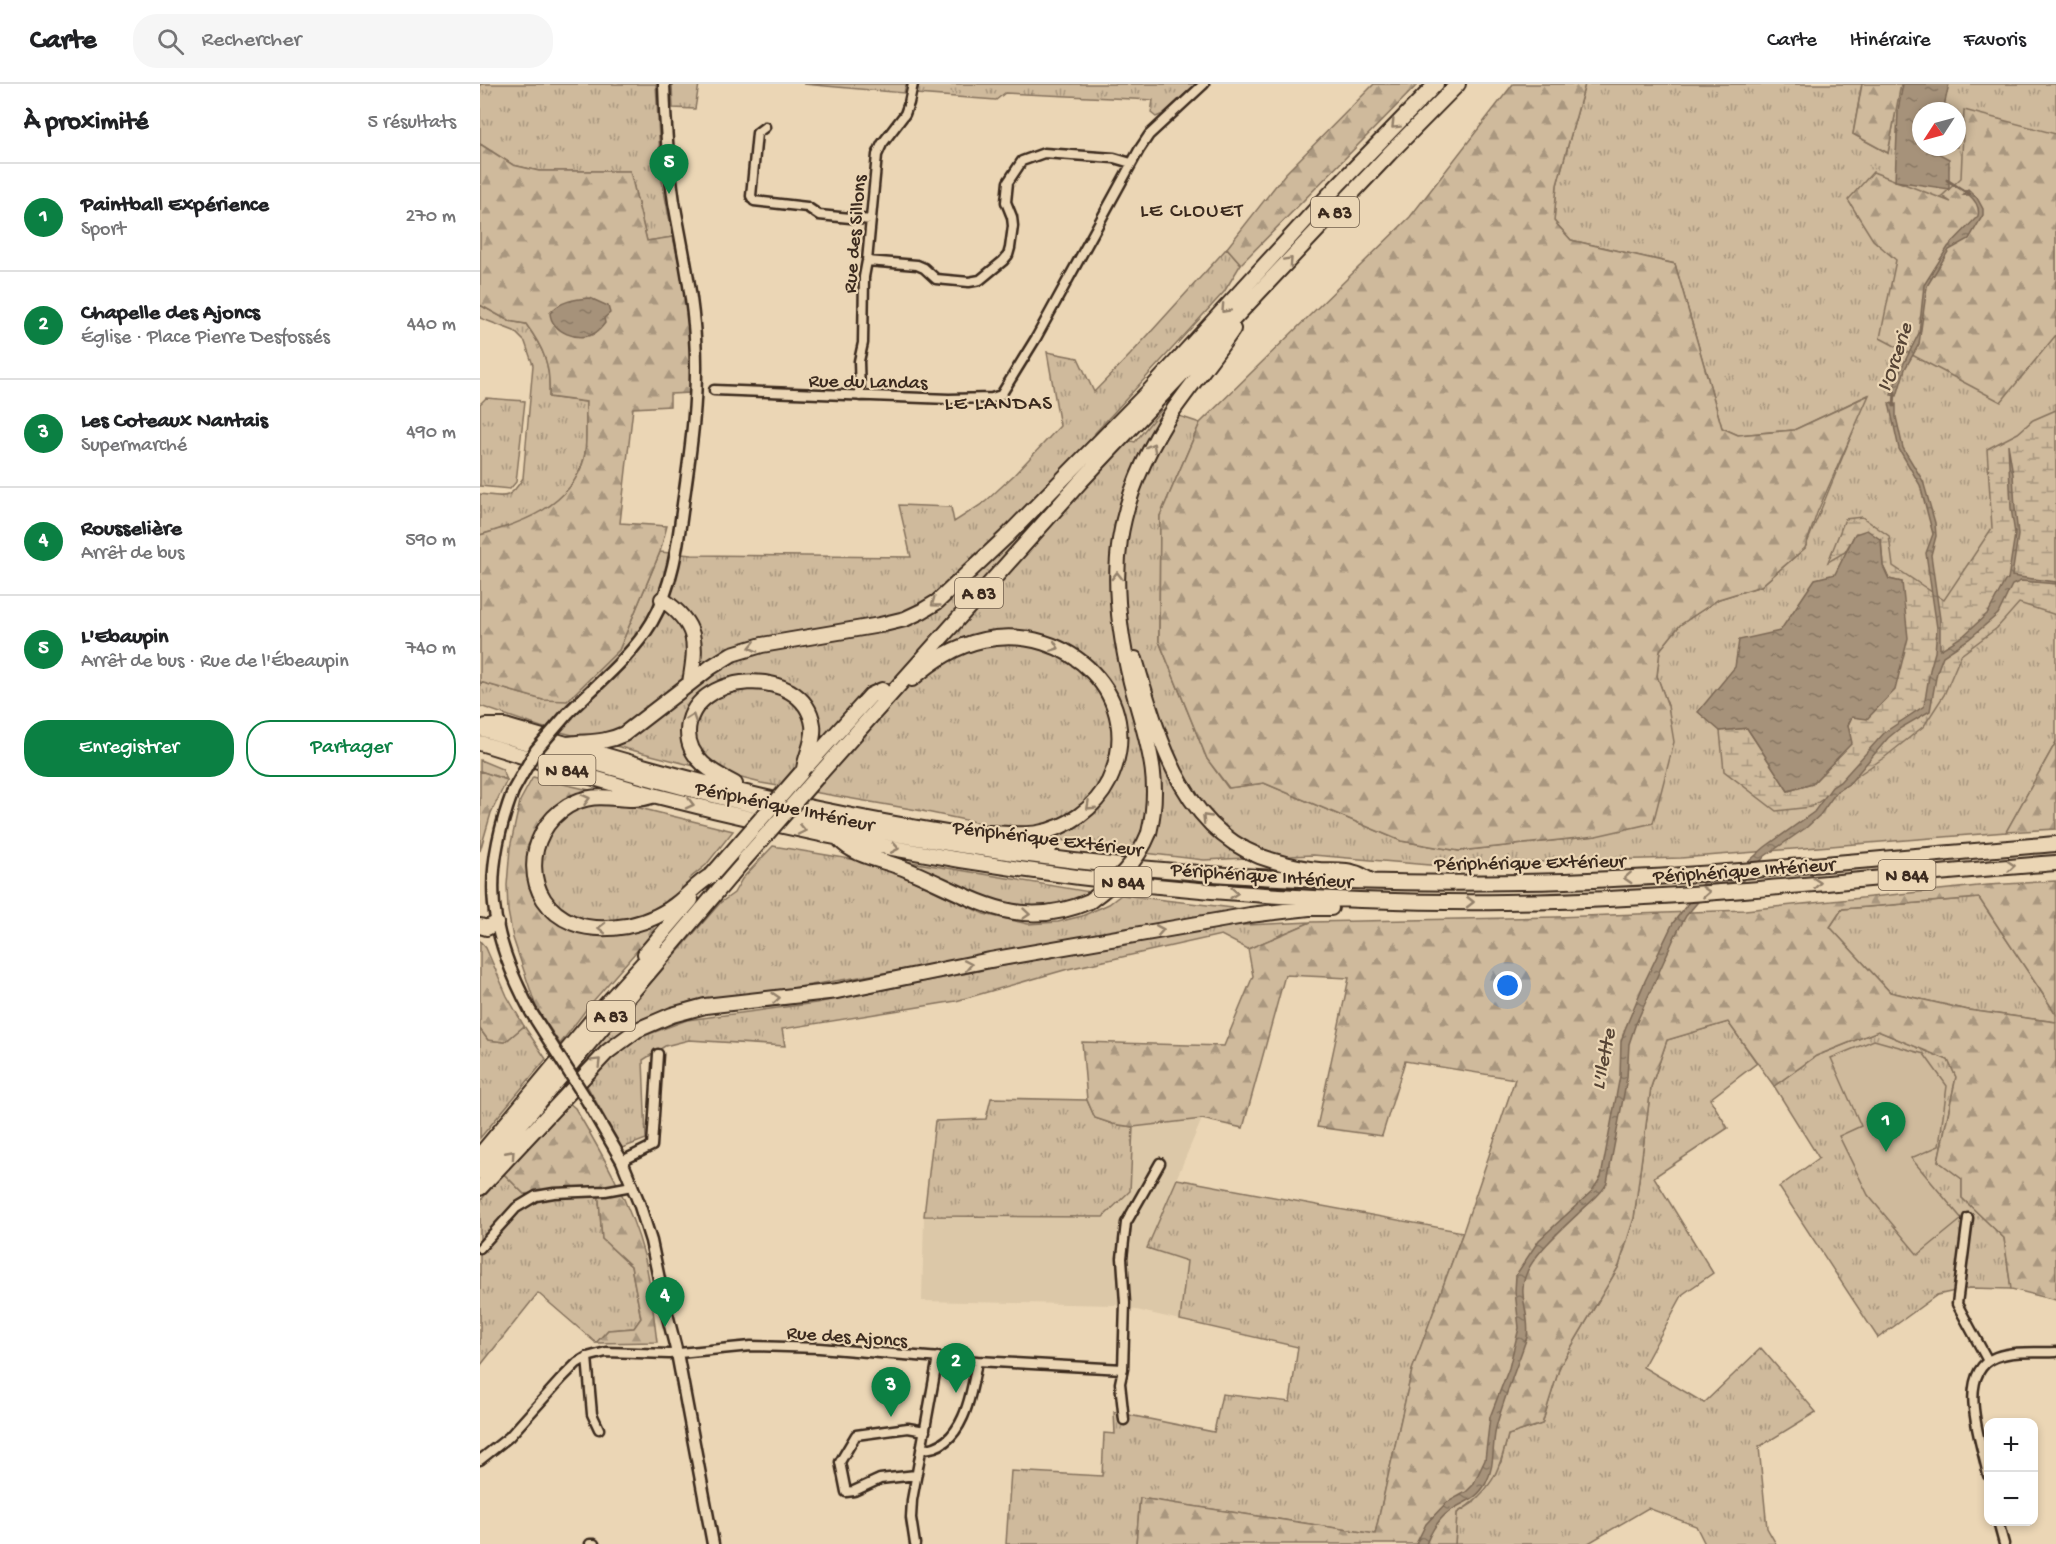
<!DOCTYPE html>
<html lang="fr">
<head>
<meta charset="utf-8">
<style>
	body { margin:0; font-family:"Gochi Hand",sans-serif; background:#f6f6f6; color:#202124 }
	.controls { position:absolute; right:18px; bottom:18px; display:grid; overflow:hidden; border-radius:12px; box-shadow:0 3px 9px #0003 }
	.controls button { width:54px; height:54px; display:grid; place-items:center; padding:0; border:0; border-bottom:2px solid #e0e0e0; background:#fff; color:#202124; font:30px sans-serif }
	.compass { position:absolute; left:1432px; top:18px; width:54px; height:54px; border-radius:50%; background:#fff; box-shadow:0 3px 9px #0003; rotate:234deg }
	.you { position:absolute; left:1028px; top:902px; width:21px; height:21px; margin:-15px; border:4px solid #fff; border-radius:50%; background:#1a73e8; box-shadow:0 0 0 9px #1a73e833 }
	.badge { display:grid; place-items:center; width:39px; height:39px; border-radius:50%; background:#0b8043; color:#fff; font-size:20px; font-weight:700 }
	.pin { position:absolute; translate:-50% -50px; filter:drop-shadow(0 2px 3px #0008) }
	.pin::after { content:''; position:absolute; top:32px; width:21px; height:18px; background:inherit; clip-path:polygon(0 0,100% 0,50% 100%) }
	.list { margin:0; padding:0; list-style:none }
	h2 { display:flex; justify-content:space-between; align-items:center; height:78px; margin:0; padding:0 24px; font-size:26px }
	h2 small { font-size:20px; font-weight:400; color:#757577 }
	.list li { display:grid; grid-template-columns:39px 1fr auto; gap:18px; align-items:center; box-sizing:border-box; height:108px; padding:0 24px; border-top:2px solid #e0e0e0 }
	.list b { display:block; font-size:22px; white-space:nowrap }
	.list p { margin:0; font-size:20px; white-space:nowrap; color:#757577 }
	.list em { font-size:20px; font-style:normal; color:#757577 }
	.actions { display:flex; gap:12px; padding:18px 24px }
	.actions a { flex:1; padding:14px 0; border:2px solid #0b8043; border-radius:24px; text-align:center; font-size:21px; color:#0b8043 }
	.actions .main { background:#0b8043; color:#fff }
	.icon { flex:none; width:33px; height:33px; fill:none; stroke:currentColor; stroke-width:2; stroke-linecap:round; stroke-linejoin:round }
	.map { position:relative; flex:none; width:1576px; height:1460px; overflow:hidden }
	header { display:flex; align-items:center; gap:36px; box-sizing:border-box; height:84px; padding:0 30px; background:#fff; border-bottom:2px solid #e0e0e0 }
	header strong { font-size:28px }
	nav { display:flex; gap:33px; margin-inline-start:auto; font-size:21px }
	.search { width:420px; height:54px; background:#f6f6f6; display:flex; align-items:center; gap:15px; box-sizing:border-box; padding:0 21px; border-radius:24px; color:#757577; font-size:22px }
	main { display:flex }
	aside { flex:1; background:#fff }
	.map>svg:first-child { display:block }
</style>
</head>
<body>
<header>
<strong>Carte</strong>
<div class="search"><svg class="icon" aria-label="search" viewBox="0 0 24 24"><circle cx="10" cy="10" r="6"/><path d="M15 15l6 6"/></svg>Rechercher</div>
<nav><a>Carte</a><a>Itinéraire</a><a>Favoris</a></nav>
</header>
<main>
<aside>
<h2>À proximité<small>5 résultats</small></h2>
<ul class="list">
<li><span class="badge">1</span><div><b>Paintball Expérience</b><p>Sport</p></div><em>270 m</em></li>
<li><span class="badge">2</span><div><b>Chapelle des Ajoncs</b><p>Église · Place Pierre Desfossés</p></div><em>440 m</em></li>
<li><span class="badge">3</span><div><b>Les Coteaux Nantais</b><p>Supermarché</p></div><em>490 m</em></li>
<li><span class="badge">4</span><div><b>Rousselière</b><p>Arrêt de bus</p></div><em>590 m</em></li>
<li><span class="badge">5</span><div><b>L'Ebaupin</b><p>Arrêt de bus · Rue de l'Ébeaupin</p></div><em>740 m</em></li>
</ul>
<div class="actions"><a class="main">Enregistrer</a><a>Partager</a></div>
</aside>
<div class="map">
<svg width="1576" height="1460" viewBox="0 0 1576 1460">
	<defs>
		<pattern id="grass-tufts" width="24" height="20" patternUnits="userSpaceOnUse" patternTransform="scale(1.5)"><rect width="24" height="20" fill="#cfba9c"/><path d="M3 7l-1-3M5 7V3M7 7l1-3M15 17l-1-3M17 17v-4M19 17l1-3" fill="none" stroke="#a9977f"/></pattern>
		<pattern id="forest-firs" width="22" height="20" patternUnits="userSpaceOnUse" patternTransform="scale(1.5)"><rect width="22" height="20" fill="#cfba9c"/><path d="M5 1l3.5 6h-7zM16 11l3.5 6h-7z" fill="#a9977f"/></pattern>
		<pattern id="wetland-marsh" width="20" height="14" patternUnits="userSpaceOnUse" patternTransform="scale(1.5)"><rect width="20" height="14" fill="#cfba9c"/><path d="M1 5h8M5 5V1M11 12h8M15 12V8" fill="none" stroke="#a9977f"/></pattern>
		<pattern id="water-ripples" width="26" height="14" patternUnits="userSpaceOnUse" patternTransform="scale(1.5)"><rect width="26" height="14" fill="#a6927a"/><path d="M2 4q2-2 4 0t4 0M15 11q2-2 4 0t4 0" fill="none" stroke="#887763"/></pattern>
	</defs>
	<rect width="100%" height="100%" fill="#ebd6b5"/>
	<filter id="ink" filterUnits="userSpaceOnUse"><feTurbulence type="fractalNoise" baseFrequency=".0167" numOctaves="2"/><feDisplacementMap in="SourceGraphic" scale="12" xChannelSelector="R" yChannelSelector="G"/><feConvolveMatrix kernelMatrix="1 2 1 2 8 2 1 2 1" color-interpolation-filters="sRGB"/></filter>
	<g filter="url(#ink)">
		<path fill="#dcc8a8" d="M722 1035 667 1163 707 1176 700 1236 635 1221 442 1217 444 1132 650 1107 653 1043Z"/>
		<path fill="url(#grass-tufts)" stroke="#85725d" stroke-width="1.5" fill-rule="evenodd" d="M0 0H176L181 92 193 153 167 157 150 87H59L33 81 0 60Z
			M192 0H219L215 25 193 24Z
			M323 0H426L424 9Z
			M439 0H716L683 30 676 33 671 29 673 16 525 9 516 16 436 10Z
			M1105 0H1382L1373 50 1408 69 1421 0H1576V658L1526 748 1201 774 949 781 833 771 724 776 614 763 437 726 281 699 61 643 0 622V598L63 616 139 566 180 468 212 471 431 473 419 421 471 423 474 438 505 418 534 391 580 342 567 268 598 274 614 308 650 271 747 164 761 180 744 208 615 349 655 358 681 326 720 339 680 432 679 557 727 675 748 704 784 699 921 757 979 767 1116 752 1188 622 1177 592 1180 566 1200 541 1239 515 1281 502 1325 464 1388 311 1314 346 1258 351 1242 344 1195 180 1091 156 1074 137 1077 101ZM1441 27H1477V63H1441Z
			M0 221 29 237 46 240C64 265 71 281 69 313L106 318C105 336 108 357 104 374 92 423 42 440 0 451V410C25 413 29 417 43 394L53 281 45 258 34 247 0 234Z
			M6 314 45 317 36 398 30 405 0 402V320Z
			M0 676 22 685 27 696 0 687Z
			M131 717 253 747 226 781 209 795 211 798C196 810 181 825 163 832 152 837 138 837 127 837 38 836 35 723 131 717Z
			M293 762 394 779 504 830 548 840 578 838 602 832 629 820 641 811 762 825 410 888 294 907 211 917 159 936 125 959 100 984 98 983 240 819 254 809 262 795Z
			M431 778 610 808C594 816 577 825 558 825 516 825 470 800 432 783Z
			M1499 814 1576 930V938L1488 926 1410 908 1350 843 1362 825Z
			M831 838 768 865 741 851 588 885 476 917 302 945 305 962 209 956 185 962 163 976 166 1055 142 1064 105 998 122 982 161 953 207 936 336 919 544 878 745 842Z
			M1248 938 1277 979 1230 1015 1248 1044 1174 1093 1233 1189 1203 1210 1163 1283 1224 1319 1281 1264 1336 1328 1279 1363 1287 1444 1296 1460H1225L1216 1442 1168 1424 1107 1460H975L977 1429 993 1419 1021 1378 1028 1351 1062 1340 1080 1282 1139 1182 1154 1134 1171 1003 1187 956Z
			M44 942 66 975 0 1054V945L8 956 25 958Z
			M1398 947 1468 976 1476 993 1458 1077 1482 1095V1114L1524 1154 1531 1205 1489 1204 1457 1211 1398 1254 1299 1103 1339 1074 1294 1002 1336 972Z
			M511 1014 607 1016 615 1034 633 1040 653 1043 650 1107 623 1133 444 1132 455 1037 506 1035Z
			M24 1090 44 1110 118 1102 122 1155 151 1182 161 1234 154 1244 128 1246 116 1259 58 1209 0 1282V1117Z
			M697 1095 983 1148 932 1287 895 1450 660 1414 656 1460H526L531 1387 622 1392 624 1349 635 1350 634 1328 734 1348 742 1310 810 1318 818 1263 700 1236 707 1177 667 1164Z"/>
		<path fill="url(#forest-firs)" stroke="#85725d" stroke-width="1.5" d="M894 0H938L761 180 747 164 805 90Z
			M1033 0H1105L1077 101 1074 137 1091 156 1195 180 1242 344 1258 351 1314 346 1389 311 1337 429 1325 464 1281 502 1239 515 1200 541 1180 566 1177 592 1188 622 1194 658 1173 739 1116 752 979 767 921 757 784 699 749 704 727 675 679 557 680 432 720 339 930 133Z
			M1382 0H1421L1408 69 1373 50Z
			M1484 26 1576 50V251L1521 318 1400 254 1416 176 1393 156 1368 116 1393 88 1471 118 1462 112 1481 94Z
			M0 60 33 81 59 87H150L167 157 193 153 200 184 212 259 211 309 190 310V322L153 324 140 439 187 442 180 468 139 566 87 617 63 616 0 598V451C42 439 91 422 104 375 108 358 105 336 106 318L69 313C71 281 64 265 46 240L29 237 0 221Z
			M1576 658V745L1526 748Z
			M0 687 27 696 11 729 0 767Z
			M53 693 109 706 83 715 66 730 47 763 49 789 58 813 122 850 182 838 108 923 80 960 56 923 33 854 28 827 27 801 30 764 40 717Z
			M1576 797V930L1499 814 1362 825 1350 843 1410 908 1488 926 1576 938V1216L1531 1205 1524 1154 1482 1114V1095L1458 1077 1476 993 1468 976 1398 947 1336 972 1294 1002 1248 938 1187 956 1171 1003 1154 1134 1139 1182 1080 1282 1062 1340 1028 1351C1019 1389 1011 1408 977 1429L975 1460H656L660 1414 895 1450 932 1286 983 1148 1035 995 925 977 902 1052 837 1043 869 894 805 891 763 1044 722 1035 653 1043 633 1040 615 1034 607 1016 602 958 744 962 773 892 768 865 831 838 1077 833 1265 826 1508 801Z
			M0 857 6 864 27 912 44 942 25 958 8 956 0 945Z
			M88 1018 95 1024C123 1071 150 1118 164 1171 171 1198 173 1229 177 1258L116 1259 128 1246 154 1244 161 1234 151 1182 122 1155 118 1102 44 1110 24 1090Z"/>
		<path fill="url(#wetland-marsh)" stroke="#85725d" stroke-width="1.5" d="M1576 326V531L1539 519 1517 544 1481 571 1464 611 1444 642 1405 673 1331 723 1296 727 1244 687 1240 647 1267 644 1308 707 1332 700 1371 659 1368 641 1422 498 1409 495 1403 482 1401 456 1376 449 1365 468 1348 478 1365 435 1382 433 1409 452 1413 482 1464 516 1512 444 1507 365 1538 349 1553 336Z"/>
		<path fill="#cfba9c" stroke="#85725d" stroke-width="1.5" d="M1394 956 1444 970 1467 1002 1459 1062 1431 1074 1482 1135 1438 1171 1388 1111 1359 1052 1381 1042 1351 974Z"/>
		<path fill="url(#water-ripples)" stroke="#7b6855" stroke-width="1.5" d="M1423 0H1469L1463 27H1441V63H1454V67L1469 75V105L1415 97 1418 26Z
			M1488 105 1497 114 1503 125V131L1489 155 1469 166 1447 202 1439 260 1425 285 1417 312 1411 311 1419 289 1439 249 1444 201 1468 163 1498 132C1500 123 1496 117 1489 111H1483Z
			M110 214 128 222 130 229 124 234 125 239C122 243 119 247 115 249 99 259 71 248 70 229 80 217 95 215 110 214Z
			M1409 319 1416 320V333L1423 364 1443 397 1455 439 1456 452 1451 471 1460 535V566L1483 552 1508 529 1525 497 1528 495 1535 450 1531 424 1528 360 1533 390 1535 424 1538 451 1532 492 1576 498V500L1541 497 1532 501 1518 530 1489 555 1463 572 1457 588 1450 627 1419 645 1408 654 1369 700 1357 707 1340 731 1327 743 1285 772 1253 807 1241 800H1233L1206 832 1195 852 1155 942 1149 960 1147 994 1127 1099C1122 1110 1111 1117 1102 1126 1085 1142 1052 1171 1045 1193 1038 1213 1051 1233 1047 1253 1037 1282 1025 1311 1017 1340 1011 1360 1016 1380 1006 1399 995 1418 985 1416 970 1427 959 1434 951 1448 946 1460H936L946 1440 966 1419 986 1408 993 1401 1005 1376 1010 1333 1029 1284 1039 1244 1035 1207 1036 1191 1059 1156 1112 1107 1121 1093 1140 992 1141 957 1145 945 1165 897 1193 839 1229 792H1236L1251 797 1268 778 1285 763 1334 728 1352 703 1360 698 1405 648 1444 622 1450 586 1455 568 1457 544 1446 469 1453 450 1440 401 1419 365Z
			M1387 446 1401 456 1403 482 1409 495 1422 498 1428 554 1415 606 1387 635 1372 633 1368 641 1372 659 1332 700 1308 707 1267 644 1240 647 1218 628 1255 583 1259 556 1300 547 1335 495 1355 490 1375 450Z"/>
		<g fill="none" stroke-linecap="round" stroke-linejoin="round">
			<path stroke="#7b6855" stroke-width="3" d="M1467 96 1489 110
				M1414 322 1415 308"/>
			<g stroke="#3b2a1e" stroke-width="13">
				<path id="minor" d="M285 43 277 49 271 112 274 117 327 123 339 131 391 136
					M387 177 437 181 444 184 456 195 489 198 500 196 523 177 528 171 530 164 533 142 532 133 526 118 528 98 542 77 564 69 634 74 651 79
					M234 306 469 315 512 314 521 311 556 254 659 66 669 51 724 0
					M380 312 379 277 383 259 384 193 387 177 397 71 402 60 425 30 429 19 433 0
					M142 1077 172 1062 178 970
					M1488 1134 1477 1220 1508 1277
					M0 1164 36 1124 56 1112 74 1109 125 1107 152 1102
					M107 1273 112 1330 119 1345
					M644 1336 640 1299 643 1285 645 1219 642 1174 646 1139 680 1079
					M442 1365C483 1365 492 1309 497 1277
					M0 1376 29 1353 82 1294 97 1279 107 1273 126 1268 189 1270 271 1262 339 1264 497 1277 643 1285
					M436 1391 400 1395 374 1407 366 1408 360 1378 376 1351 428 1344 445 1347
					M1508 1391C1502 1359 1474 1289 1516 1273 1534 1266 1557 1269 1576 1268
					M1518 1438 1524 1460
					M110 1460H114
					M435 1460 431 1434 432 1416 458 1273"/>
			</g>
			<g stroke="#3b2a1e" stroke-width="15">
				<path id="tertiary" d="M88 629C117 600 151 573 172 538 192 504 198 460 203 420 211 365 219 309 215 253 212 207 202 163 194 118 188 79 185 39 184 0
					M33 707C1 792 8 848 51 928
					M106 1015 142 1077 159 1119 171 1157 183 1214 197 1269 233 1460"/>
			</g>
			<g stroke="#3b2a1e" stroke-width="18">
				<path id="trunk" d="M182 515C218 541 217 557 210 599
					M655 575C678 653 704 753 794 777 808 781 824 785 839 786 850 787 865 785 875 789 881 790 886 795 892 797
					M432 595C454 576 475 562 503 556 587 538 669 613 629 697 615 725 587 744 558 749 542 752 524 749 508 749
					M6 642H25C110 667 196 693 283 713 377 735 474 751 569 765
					M0 644C92 673 184 700 278 722 528 780 784 803 1041 798 1220 795 1398 774 1576 760
					M0 659C59 677 117 696 177 712 453 783 739 821 1025 818 1209 816 1393 793 1576 779
					M87 660C108 657 123 660 144 650L231 583 252 570 282 561 400 541 425 535 442 527 457 518 526 453 670 306 858 101 956 0
					M326 683 391 611 402 606
					M337 693 601 397 909 70 978 0
					M255 700C234 689 208 676 208 648 209 587 324 579 333 641 335 657 326 670 324 685
					M172 712C143 722 120 703 88 722 43 749 41 818 93 839 110 846 129 845 147 842 166 838 185 830 200 817 211 808 219 798 232 791
					M669 749C683 691 665 653 651 598 625 491 633 418 694 325 713 298 735 272 753 245
					M360 756C374 772 403 776 423 784 491 811 535 850 610 817
					M0 842 7 844 16 839
					M165 870 211 816
					M0 1071 113 935 175 866
					M0 1088 264 776
					M0 1104 127 968 157 946 192 931 225 922 357 907 510 876 770 831 829 824H851"/>
			</g>
			<use href="#minor" stroke="#ebd6b5" stroke-width="8"/>
			<use href="#tertiary" stroke="#ebd6b5" stroke-width="10"/>
			<use href="#trunk" stroke="#ebd6b5" stroke-width="14"/>
			<g stroke="#3b2a1e" stroke-width="15" stroke-linecap="butt">
				<path id="tertiary-bridge" d="M33 707 56 666 88 629
					M51 928 106 1015"/>
			</g>
			<g stroke="#3b2a1e" stroke-width="18" stroke-linecap="butt">
				<path id="trunk-bridge" d="M264 776 337 693
					M232 791 321 689
					M610 817C636 798 657 779 669 749"/>
			</g>
			<use href="#tertiary-bridge" stroke="#ebd6b5" stroke-width="10"/>
			<use href="#trunk-bridge" stroke="#ebd6b5" stroke-width="14"/>
		</g>
		<defs><path id="oneway-chevron" d="M-2-3.5L2.5 0L-2 3.5" fill="none" stroke-width="1.6" stroke-linecap="round" stroke-linejoin="round" transform="scale(1.5)"/></defs>
		<g stroke="#93806a">
			<use href="#oneway-chevron" transform="translate(915 41) rotate(135)"/>
			<use href="#oneway-chevron" transform="translate(809 177) rotate(-47)"/>
			<use href="#oneway-chevron" transform="translate(745 225) rotate(133)"/>
			<use href="#oneway-chevron" transform="translate(672 363) rotate(-61)"/>
			<use href="#oneway-chevron" transform="translate(637 492) rotate(-90)"/>
			<use href="#oneway-chevron" transform="translate(455 519) rotate(144)"/>
			<use href="#oneway-chevron" transform="translate(273 563) rotate(167)"/>
			<use href="#oneway-chevron" transform="translate(575 563) rotate(21)"/>
			<use href="#oneway-chevron" transform="translate(212 634) rotate(-71)"/>
			<use href="#oneway-chevron" transform="translate(106 715) rotate(-15)"/>
			<use href="#oneway-chevron" transform="translate(210 720) rotate(14)"/>
			<use href="#oneway-chevron" transform="translate(610 722) rotate(137)"/>
			<use href="#oneway-chevron" transform="translate(726 734) rotate(-134)"/>
			<use href="#oneway-chevron" transform="translate(322 746) rotate(12)"/>
			<use href="#oneway-chevron" transform="translate(415 764) rotate(10)"/>
			<use href="#oneway-chevron" transform="translate(1531 782) rotate(-5)"/>
			<use href="#oneway-chevron" transform="translate(1148 794) rotate(177)"/>
			<use href="#oneway-chevron" transform="translate(1337 799) rotate(-5)"/>
			<use href="#oneway-chevron" transform="translate(1226 808) rotate(-4)"/>
			<use href="#oneway-chevron" transform="translate(754 809) rotate(5)"/>
			<use href="#oneway-chevron" transform="translate(990 818)"/>
			<use href="#oneway-chevron" transform="translate(546 830) rotate(5)"/>
			<use href="#oneway-chevron" transform="translate(122 844) rotate(-179)"/>
			<use href="#oneway-chevron" transform="translate(680 846) rotate(-10)"/>
			<use href="#oneway-chevron" transform="translate(488 881) rotate(-11)"/>
			<use href="#oneway-chevron" transform="translate(296 914) rotate(-5)"/>
			<use href="#oneway-chevron" transform="translate(117 978) rotate(-45)"/>
			<use href="#oneway-chevron" transform="translate(31 1070) rotate(-48)"/>
		</g>
	</g>
	<g text-anchor="middle" stroke-width="4.5" stroke-linejoin="round" paint-order="stroke">
		<g fill="#ebd6b5" stroke="#705e4b" stroke-width="1.5">
			<rect x="831" y="113" width="48" height="30" rx="4.5"/>
			<rect x="475" y="494" width="48" height="30" rx="4.5"/>
			<rect x="58.5" y="671" width="57" height="30" rx="4.5"/>
			<rect x="1398.5" y="776" width="57" height="30" rx="4.5"/>
			<rect x="614.5" y="783" width="57" height="30" rx="4.5"/>
			<rect x="107" y="917" width="48" height="30" rx="4.5"/>
		</g>
		<g font-size="18" font-weight="bold" fill="#3b2a1e">
			<text x="855" y="134">A 83</text>
			<text x="499" y="515">A 83</text>
			<text x="87" y="692">N 844</text>
			<text x="1427" y="797">N 844</text>
			<text x="643" y="804">N 844</text>
			<text x="131" y="938">A 83</text>
		</g>
		<g font-size="20" fill="#3b2a1e" stroke="#ebd6b5">
			<text transform="translate(373 150) rotate(-85)" y="7">Rue des Sillons</text>
			<text transform="translate(388 296) rotate(1)" y="7">Rue du Landas</text>
			<text transform="translate(305 721) rotate(12)" y="7">Périphérique Intérieur</text>
			<text transform="translate(568 753) rotate(7)" y="7">Périphérique Extérieur</text>
			<text transform="translate(1050 777) rotate(-1)" y="7">Périphérique Extérieur</text>
			<text transform="translate(1264 785) rotate(-4)" y="7">Périphérique Intérieur</text>
			<text transform="translate(782 790) rotate(4)" y="7">Périphérique Intérieur</text>
			<text transform="translate(367 1251) rotate(4)" y="7">Rue des Ajoncs</text>
		</g>
		<g font-size="21" letter-spacing="1.5" fill="#3b2a1e" stroke="#ebd6b5">
			<text x="712" y="132">LE CLOUET</text>
			<text x="519" y="325">LE LANDAS</text>
		</g>
		<g font-size="21" font-style="italic" fill="#564435" stroke="#ebd6b5">
			<text transform="translate(1414 273) rotate(-72)" y="7">l'Orcerie</text>
			<text transform="translate(1122 975) rotate(-79)" y="7">L'Ilette</text>
		</g>
	</g>
</svg>
<div class="controls">
<button>+</button>
<button>−</button>
</div>
<svg class="compass" viewBox="-18 -18 36 36"><path d="M0-13l5 13h-10z" fill="#e53935"/><path d="M0 13l5-13h-10z" fill="#757577"/></svg>
<div class="you"></div>
<div class="pin badge" style="left:1406px;top:1068px">1</div>
<div class="pin badge" style="left:476px;top:1309px">2</div>
<div class="pin badge" style="left:411px;top:1333px">3</div>
<div class="pin badge" style="left:185px;top:1243px">4</div>
<div class="pin badge" style="left:189px;top:110px">5</div>
</div>
</main>
</body>
</html>
